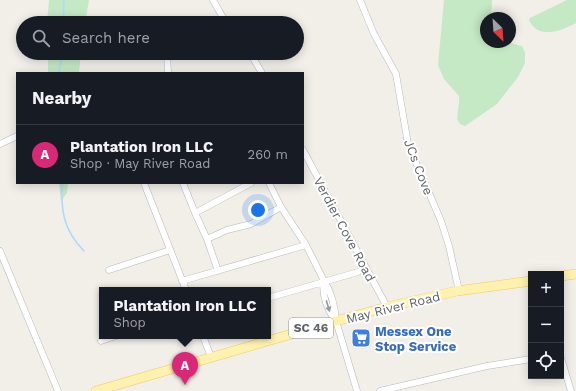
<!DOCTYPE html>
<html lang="en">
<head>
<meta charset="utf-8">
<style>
	body { margin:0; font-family:"Work Sans",sans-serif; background:#20242c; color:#f1f3f6 }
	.controls { position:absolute; right:12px; bottom:12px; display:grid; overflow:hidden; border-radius:0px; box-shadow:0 2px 10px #0003 }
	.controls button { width:36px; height:36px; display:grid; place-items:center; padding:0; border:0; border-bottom:1px solid #363941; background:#171b24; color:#f1f3f6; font:20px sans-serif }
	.compass { position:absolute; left:480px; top:12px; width:36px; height:36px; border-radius:50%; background:#171b24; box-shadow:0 2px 10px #0003; rotate:155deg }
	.you { position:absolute; left:258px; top:210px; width:14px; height:14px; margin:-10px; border:3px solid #fff; border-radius:50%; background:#1a73e8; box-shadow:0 0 0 6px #1a73e833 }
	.badge { display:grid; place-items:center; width:26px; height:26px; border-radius:50%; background:#db2777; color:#fff; font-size:13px; font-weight:700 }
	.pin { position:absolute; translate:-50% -33px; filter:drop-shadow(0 1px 2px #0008) }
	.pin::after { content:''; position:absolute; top:21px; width:14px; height:12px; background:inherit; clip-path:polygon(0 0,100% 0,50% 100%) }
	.popup { position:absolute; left:99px; top:287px; width:172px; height:52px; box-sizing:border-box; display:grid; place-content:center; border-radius:0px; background:#171b24; filter:drop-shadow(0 1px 3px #0005); font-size:13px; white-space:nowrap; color:#9ea1a6 }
	.popup b { font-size:15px; color:#f1f3f6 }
	.popup::after { content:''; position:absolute; left:50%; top:100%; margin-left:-8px; border:8px solid transparent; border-top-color:#171b24 }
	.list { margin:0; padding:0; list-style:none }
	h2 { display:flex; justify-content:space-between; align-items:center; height:52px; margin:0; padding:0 16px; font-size:17px }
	h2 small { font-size:13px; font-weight:400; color:#9ea1a6 }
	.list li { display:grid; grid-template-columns:26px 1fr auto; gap:12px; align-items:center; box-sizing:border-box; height:60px; padding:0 16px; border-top:1px solid #363941 }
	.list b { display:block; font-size:15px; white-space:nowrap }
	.list p { margin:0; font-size:13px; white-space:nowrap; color:#9ea1a6 }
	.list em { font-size:13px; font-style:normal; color:#9ea1a6 }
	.icon { flex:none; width:22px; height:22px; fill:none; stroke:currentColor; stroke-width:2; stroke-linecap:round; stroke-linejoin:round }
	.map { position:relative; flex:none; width:576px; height:391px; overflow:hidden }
	.search { position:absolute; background:#171b24; box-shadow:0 2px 10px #0003; left:16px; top:16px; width:288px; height:44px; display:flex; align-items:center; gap:10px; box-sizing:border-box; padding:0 14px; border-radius:22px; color:#9ea1a6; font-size:15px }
	.panel { position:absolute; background:#171b24; box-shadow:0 2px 10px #0003; left:16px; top:72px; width:288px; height:112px; border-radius:0px }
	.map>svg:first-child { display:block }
</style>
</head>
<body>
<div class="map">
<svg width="576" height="391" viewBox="0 0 576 391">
	<rect width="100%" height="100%" fill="#f1efe8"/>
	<path fill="#c5e8c5" d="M49 0H89L85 23H47Z
		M444 0H492L491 18H486V42H506L522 46 525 53V63L518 77 497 104 465 126 460 124 457 119 459 102V96L444 79 438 65Z
		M567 0H576V23C561 31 538 40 529 20L530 18Z
		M48 53H81L79 73H48Z
		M59 183H68L67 193 61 201Z"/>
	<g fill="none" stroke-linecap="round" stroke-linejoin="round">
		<path stroke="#aadaff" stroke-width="1.5" d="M63 23 64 0
			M59 73 62 53
			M62 183C61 210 63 230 84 251"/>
		<g stroke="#b5b8bc" stroke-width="7">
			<path id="street" d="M213 0 226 23
				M360 0 374 34 396 74 408 144 441 221 449 246 459 291
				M167 53 168 73
				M250 53 262 73
				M0 144 17 136
				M303 150 387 307
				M144 183 186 290
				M183 183 195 213
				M269 183 281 207 306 245 324 281
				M207 239 227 230 251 224 281 207
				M0 251 58 391
				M109 270 170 250
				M218 271 207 239 195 213 251 183
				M182 281 306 245
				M268 298 358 272
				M336 321C328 312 321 293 324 281 332 293 335 307 336 321L357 391
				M203 336 211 357
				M101 341 116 336
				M561 358 571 391
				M380 391 487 366 531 359"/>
		</g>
		<g stroke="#f2c960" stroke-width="10">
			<path id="primary" d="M561 276 576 274
				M96 391 336 321 387 307 457 291 531 281"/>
		</g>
		<use href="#street" stroke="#fff" stroke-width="6"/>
		<use href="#primary" stroke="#fff2af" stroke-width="9"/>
	</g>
	<defs><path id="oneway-solid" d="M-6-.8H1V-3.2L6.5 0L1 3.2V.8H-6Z"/></defs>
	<use fill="#979a9d" href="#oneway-solid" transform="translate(328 306) rotate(73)"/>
	<defs>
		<g id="supermarket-square" transform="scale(1)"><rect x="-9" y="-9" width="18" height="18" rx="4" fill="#3f7fe0" stroke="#fff"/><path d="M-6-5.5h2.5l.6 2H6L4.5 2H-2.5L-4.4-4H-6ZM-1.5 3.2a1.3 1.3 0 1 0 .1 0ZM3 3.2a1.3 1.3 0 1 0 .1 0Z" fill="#fff"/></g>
	</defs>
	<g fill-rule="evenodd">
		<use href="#supermarket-square" x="361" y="338"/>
	</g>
	<g text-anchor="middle" stroke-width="4" stroke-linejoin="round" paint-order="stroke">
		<rect fill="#fff" stroke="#8f9295" stroke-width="1" x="289" y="318" width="44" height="20" rx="3"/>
		<g font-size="12" font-weight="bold" fill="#5f6368">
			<text x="311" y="332">SC 46</text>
		</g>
		<g font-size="13" fill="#5f6368" stroke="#fff">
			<text transform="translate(419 167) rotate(69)" y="5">JCs Cove</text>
			<text transform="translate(345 229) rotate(62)" y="5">Verdier Cove Road</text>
			<text transform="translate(393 307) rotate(-14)" y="5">May River Road</text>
		</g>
		<g font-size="13" font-weight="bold" fill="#366cbe" stroke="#fff" text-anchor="start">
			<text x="375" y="336">Messex One<tspan x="375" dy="15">Stop Service</tspan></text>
		</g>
	</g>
</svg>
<div class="controls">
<button>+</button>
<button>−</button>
<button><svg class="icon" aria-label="locate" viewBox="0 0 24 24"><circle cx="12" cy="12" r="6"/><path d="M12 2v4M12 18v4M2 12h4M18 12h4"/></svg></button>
</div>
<svg class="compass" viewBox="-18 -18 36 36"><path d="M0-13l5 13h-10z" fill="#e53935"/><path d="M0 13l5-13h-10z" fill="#9ea1a6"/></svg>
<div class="you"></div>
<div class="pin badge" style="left:185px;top:385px">A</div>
<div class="popup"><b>Plantation Iron LLC</b>Shop</div>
<div class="search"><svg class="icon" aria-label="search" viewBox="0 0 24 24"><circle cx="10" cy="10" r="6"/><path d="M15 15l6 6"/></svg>Search here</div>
<section class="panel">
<h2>Nearby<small></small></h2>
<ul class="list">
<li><span class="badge">A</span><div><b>Plantation Iron LLC</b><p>Shop · May River Road</p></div><em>260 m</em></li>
</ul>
</section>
</div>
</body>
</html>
